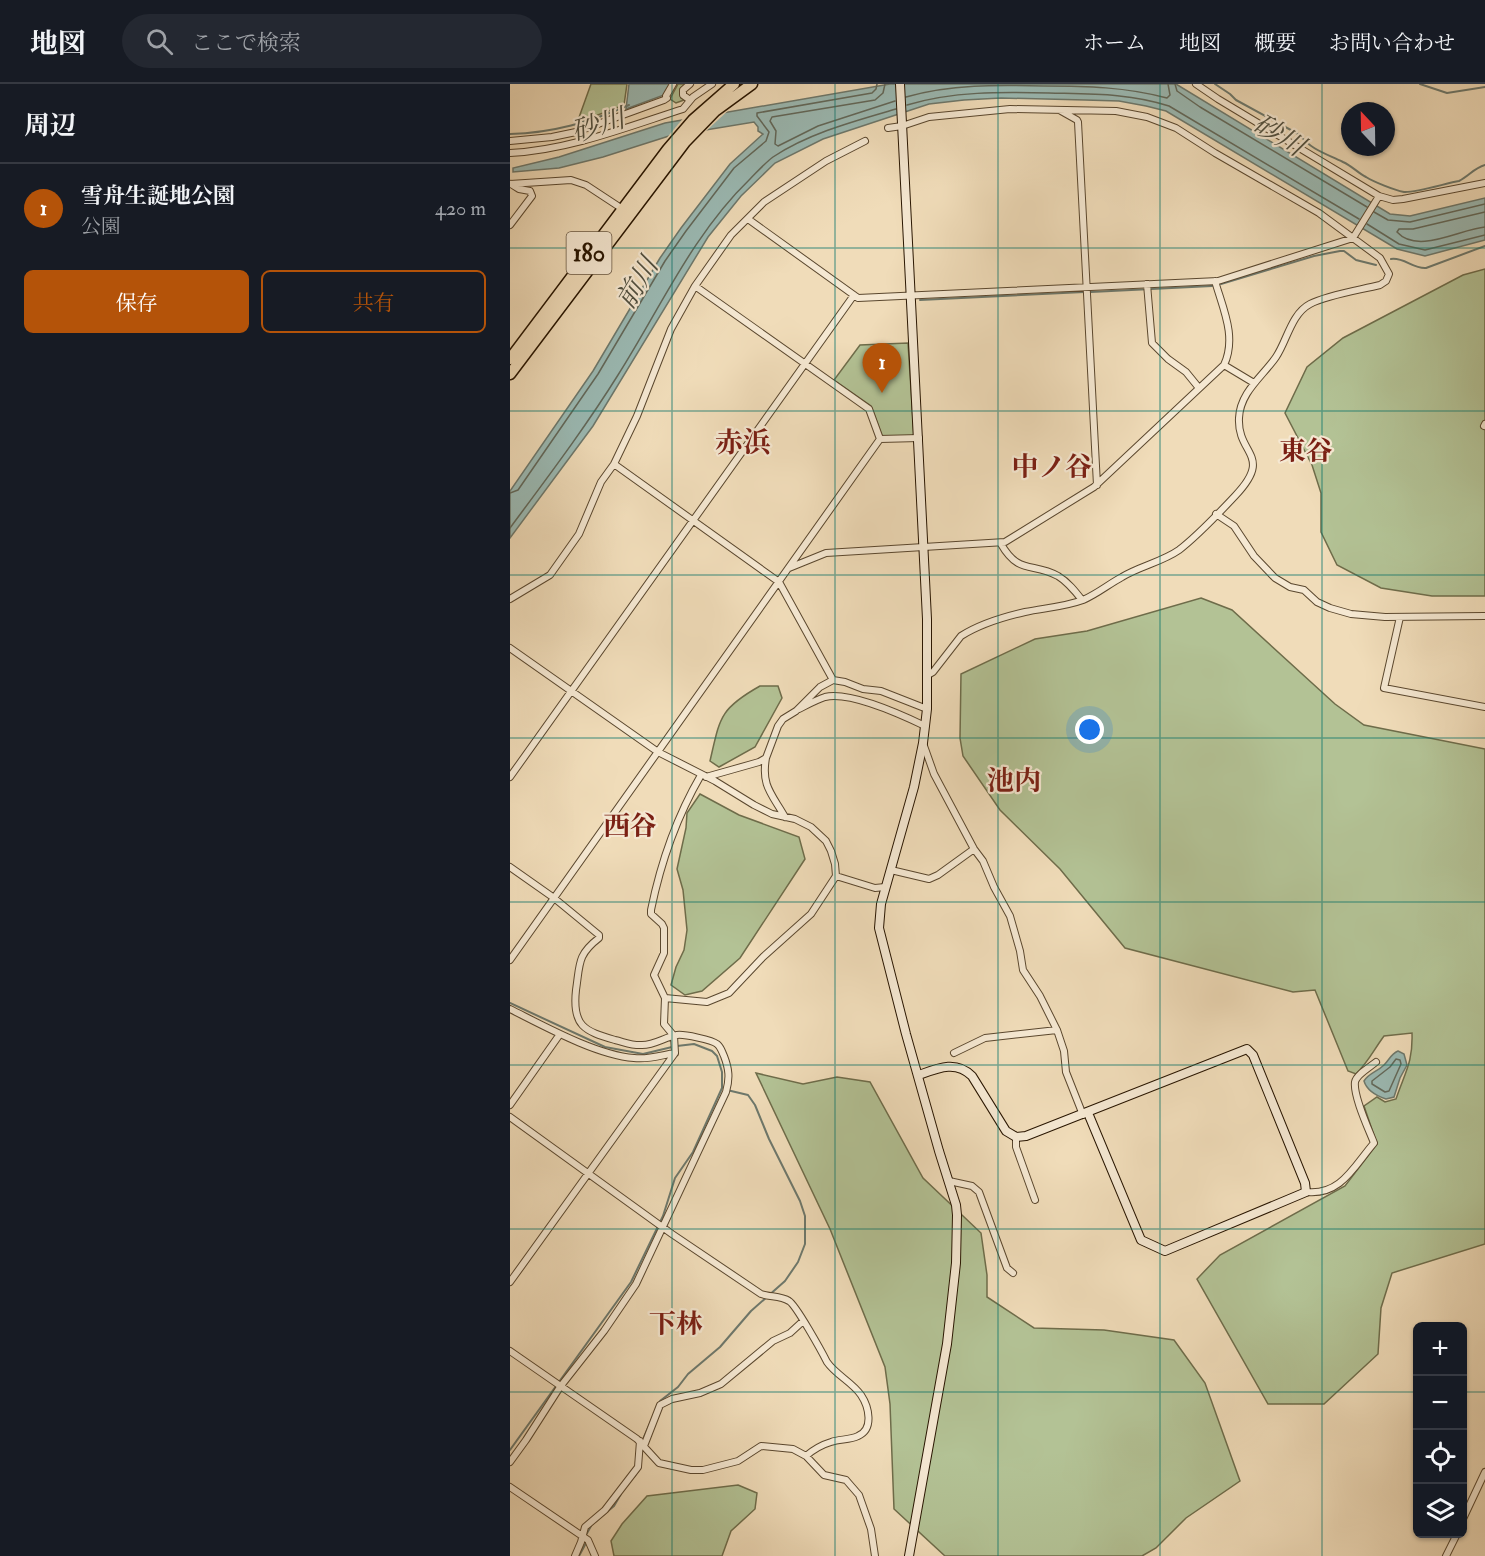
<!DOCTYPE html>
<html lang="ja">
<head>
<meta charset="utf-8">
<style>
	body { margin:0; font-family:"IM FELL Double Pica","Noto Serif JP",serif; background:#242831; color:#f1f3f6 }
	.controls { position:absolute; right:18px; bottom:18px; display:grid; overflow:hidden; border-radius:9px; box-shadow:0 2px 4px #0004 }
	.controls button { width:54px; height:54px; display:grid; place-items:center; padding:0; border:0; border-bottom:2px solid #363941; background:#171b24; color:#f1f3f6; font:30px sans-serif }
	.compass { position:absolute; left:831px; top:18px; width:54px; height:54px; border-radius:50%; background:#171b24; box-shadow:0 2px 4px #0004; rotate:338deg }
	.you { position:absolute; left:580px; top:646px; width:21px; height:21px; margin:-15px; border:4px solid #fff; border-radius:50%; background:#1a73e8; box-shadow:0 0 0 9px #1a73e833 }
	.badge { display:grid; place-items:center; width:39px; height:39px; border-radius:50%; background:#b45309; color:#fff; font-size:20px; font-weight:700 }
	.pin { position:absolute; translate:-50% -50px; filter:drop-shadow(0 2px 3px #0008) }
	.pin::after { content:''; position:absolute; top:32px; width:21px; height:18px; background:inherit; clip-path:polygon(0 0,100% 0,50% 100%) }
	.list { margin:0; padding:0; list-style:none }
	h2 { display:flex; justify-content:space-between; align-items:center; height:78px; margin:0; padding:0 24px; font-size:26px }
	h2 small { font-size:20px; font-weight:400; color:#9ea1a6 }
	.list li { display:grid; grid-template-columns:39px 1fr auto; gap:18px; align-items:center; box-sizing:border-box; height:90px; padding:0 24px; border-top:2px solid #363941 }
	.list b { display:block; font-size:22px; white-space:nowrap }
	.list p { margin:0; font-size:20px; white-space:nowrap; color:#9ea1a6 }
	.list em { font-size:20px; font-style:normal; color:#9ea1a6 }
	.actions { display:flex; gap:12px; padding:18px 24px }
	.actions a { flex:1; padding:14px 0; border:2px solid #b45309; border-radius:9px; text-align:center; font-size:21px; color:#b45309 }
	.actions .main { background:#b45309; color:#fff }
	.icon { flex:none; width:33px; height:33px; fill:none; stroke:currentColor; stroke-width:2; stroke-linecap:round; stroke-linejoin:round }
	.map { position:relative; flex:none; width:975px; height:1472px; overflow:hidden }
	header { display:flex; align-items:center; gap:36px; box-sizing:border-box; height:84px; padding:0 30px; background:#171b24; border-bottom:2px solid #363941 }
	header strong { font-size:28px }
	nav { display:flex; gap:33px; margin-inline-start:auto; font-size:21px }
	.search { width:420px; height:54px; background:#242831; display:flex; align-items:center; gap:15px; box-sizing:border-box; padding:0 21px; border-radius:33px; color:#9ea1a6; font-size:22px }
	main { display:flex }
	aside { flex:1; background:#171b24 }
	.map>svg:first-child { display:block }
</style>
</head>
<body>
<header>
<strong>地図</strong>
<div class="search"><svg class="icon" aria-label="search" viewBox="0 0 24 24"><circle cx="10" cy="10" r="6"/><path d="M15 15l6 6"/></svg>ここで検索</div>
<nav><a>ホーム</a><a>地図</a><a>概要</a><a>お問い合わせ</a></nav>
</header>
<main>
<aside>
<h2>周辺<small></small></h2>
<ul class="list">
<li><span class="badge">1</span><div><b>雪舟生誕地公園</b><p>公園</p></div><em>420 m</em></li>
</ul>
<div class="actions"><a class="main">保存</a><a>共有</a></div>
</aside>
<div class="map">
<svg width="975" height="1472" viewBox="0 0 975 1472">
	<rect width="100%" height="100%" fill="#f0dcb9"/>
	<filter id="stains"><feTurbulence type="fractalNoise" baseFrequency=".00333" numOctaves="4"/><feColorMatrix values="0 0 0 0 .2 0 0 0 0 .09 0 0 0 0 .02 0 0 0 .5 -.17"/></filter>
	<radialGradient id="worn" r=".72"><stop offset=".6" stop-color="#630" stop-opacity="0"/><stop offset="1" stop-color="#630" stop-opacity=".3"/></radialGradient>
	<path fill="#b3c295" stroke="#6e6c4a" stroke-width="1.5" d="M81 0H117L114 21 67 39Z
		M168 0H176L170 5 171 14 174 16 166 19 160 15Z
		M975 185V512H922L871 504 827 481 811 448V409L802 381 775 329 797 283 833 254 953 191Z
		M398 259 404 352H372L361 322 324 296 350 261Z
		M691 514 722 526 825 620 854 641 975 665V1160L882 1189 871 1224 868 1270 814 1320H758L687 1195 710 1171 835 1102 867 1060 854 1022 867 1013 875 1018 886 1015C895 988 903 979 902 949L874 952C863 967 859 977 846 990L838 987 805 906 783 908 615 864 550 785 490 726 453 672 450 654 451 590 525 555 577 547Z
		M250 602H268L272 614 245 663 209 683 200 677C210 634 209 625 250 602Z
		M190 710 229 731 289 753 295 775 230 874 192 907 175 911 161 901 166 883 174 866 177 846 173 806 167 785 176 744 177 729Z
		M246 989 293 1000 327 993 360 998 413 1094 471 1149 477 1191V1213L524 1244 594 1246 664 1256 695 1299 730 1397 676 1434 646 1464 632 1472H435L384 1425 380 1320 375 1283 320 1145Z
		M228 1401 247 1409 245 1425 221 1447 212 1472H104L101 1457 112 1440 137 1412Z"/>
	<path fill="#9bbab4" stroke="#6d786c" stroke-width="1.5" d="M119 0H160L154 11 116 25Z
		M380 0H666L880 130 900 132 975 114V156L915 172 887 165 656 27 636 22 609 17 575 16 491 14 454 16 419 20 313 55 265 79 231 112 198 153 83 342 0 454V407L83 287 150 174 171 144 220 80 253 50 248 47V43L244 38 159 52 93 73 49 84 3 88V84L49 73 155 39Z
		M888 967 894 970 897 981 890 994 884 1013 876 1015C867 1012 857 1007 854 997 859 989 867 988 874 981 879 976 881 970 888 967Z"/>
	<path fill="#f0dcb9" d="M222 23 194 49 155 56 175 32Z"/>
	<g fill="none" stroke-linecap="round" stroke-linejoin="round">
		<path stroke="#62685a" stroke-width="1.5" d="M375 0 373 9 365 16 262 33 260 37 266 47 265 60 268 62 308 42 385 17
			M665 0 667 7 690 23 857 123
			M396 13C441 0 487 1 534 2 576 2 616 3 657 14L660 11 658 0
			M397 21C443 7 491 8 539 9 580 10 620 9 659 22L849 135
			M864 128 878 136 900 138 975 120
			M975 128 903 145H889L887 148C908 171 950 145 975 143
			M857 140 889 160 915 166 975 151
			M0 409 8 406 88 290 155 177 176 147 224 84 256 57 259 48 247 32V29L362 9 366 5 367 0
			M0 444C37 394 75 344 108 291 150 225 182 151 240 95 247 88 255 79 263 73 299 49 345 37 386 25
			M886 975 890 976 891 980 879 1007 875 1008 862 1000V997L880 983Z"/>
		<path stroke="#6d786c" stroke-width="2" d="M705 0 720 10 726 16 790 51C801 66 817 70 833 78 842 82 848 89 856 93 864 98 884 106 894 108 905 109 937 99 949 97 959 92 964 84 975 81
			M910 0 937 9 975 3
			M96 34 130 22
			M0 50C43 49 80 38 119 21
			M881 175C894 173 903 185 916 184L975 162
			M711 200 804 172 830 167H834L846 176 866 181
			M581 208 702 202
			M410 216 574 208
			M0 919 95 963 133 970 162 963
			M134 1353 150 1317 168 1303 178 1290 210 1263 241 1227 275 1197 288 1178 295 1160V1132L290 1117 259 1055 245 1021 238 1011 217 1006
			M0 1366 121 1198 153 1132 165 1094 183 1068 212 1004V988L207 972 202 967 184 960 167 962
			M124 1393 131 1383
			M85 1438 104 1422 111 1410
			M69 1472 76 1459V1451L81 1442"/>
		<g stroke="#5a472e" stroke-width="8">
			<path id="street" d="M686 0 708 15 869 112 883 116 893 115 975 99
				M180 16 173 11V6L180 0
				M551 27 567 36 568 38 587 401
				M378 44 392 42 419 33 500 25 606 27 637 33 666 44 705 69 809 129 870 174 879 190 876 197 870 201C850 206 817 211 800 220 781 230 777 257 766 273 753 292 730 308 729 334 727 371 764 371 725 412 710 428 686 453 669 466 652 478 630 482 612 493 599 500 587 510 573 516 554 523 534 524 515 528 493 533 470 540 451 552L423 588 418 591
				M0 57 42 53 66 48 154 16 157 14 156 12 163 0
				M0 69C59 66 117 43 173 25L183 13 202 0
				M0 100 61 96 76 101 114 126
				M238 135 348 214 708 197 843 154 869 112
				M0 141 22 112 20 107 9 105 1 100
				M637 200 642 259 658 275 676 288 689 304
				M185 202 359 325 370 355
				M714 281 744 299
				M974 342 975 340
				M370 355 409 354
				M104 380 269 498 323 596
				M706 430 724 442 744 472 765 494 780 503 794 506 807 518 820 524 841 530 875 533 975 532
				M491 460C509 491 522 478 548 492 558 498 565 507 572 516
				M279 484 316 469 495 458 584 403 714 281C727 253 713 225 705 197
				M0 515 40 491 69 450 91 398 104 380 127 332 161 245 185 202 221 151 254 118 316 77 355 57
				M890 533 874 604 975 623
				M0 564 148 668 205 697 244 721 262 730 285 735 301 743 316 757 321 767 325 780 326 792 301 830 253 873 219 909 197 918 155 914
				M289 625C297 621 306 616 315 613 340 607 392 631 415 642
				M413 659 424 690 464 765 473 777 484 803 500 832 510 867 513 886 530 912 547 946 554 967 556 988 573 1031
				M256 674C251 702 262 710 275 733
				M0 693 344 211
				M196 693 249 678 256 674 268 642 273 635 286 627 310 603 323 596 335 598 353 605 371 607 417 625
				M0 783 44 814 89 851V854C67 871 70 880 66 906 62 942 74 947 105 956 114 958 123 962 132 961 145 961 155 953 167 951 174 950 202 956 207 960 211 963 212 968 214 972 219 985 220 994 216 1008L126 1200 94 1247 50 1303 16 1356 0 1378
				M381 786 419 795 428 791 464 765
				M326 792 365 804 375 803
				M0 876 370 355
				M0 925C34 942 86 971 124 974 138 976 152 971 165 969
				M444 969 475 954 547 946
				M0 1021 50 950
				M0 1033 162 1150 251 1210C260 1213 271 1212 279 1217 286 1221 312 1268 317 1278 326 1291 342 1298 351 1311 359 1323 364 1345 348 1352 340 1356 330 1355 321 1358 311 1361 304 1365 296 1372
				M506 1053V1063L525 1116
				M439 1097 462 1102 469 1108 497 1184 503 1189
				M796 1108C831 1112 844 1082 864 1059 859 1046 843 1012 845 998 846 991 860 983 866 978
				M0 1198 165 969 164 952 154 940 155 914 144 891 154 869V844L152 840 141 830V826C151 777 166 734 191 691
				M0 1267 127 1355 149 1379 181 1386H193L228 1377 251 1362 283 1365 296 1372 314 1391 336 1396 349 1411 361 1445 365 1472
				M134 1362 150 1321 162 1315 190 1309 211 1300 263 1257 280 1249 292 1238
				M0 1403 78 1456 85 1472
				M952 1437 975 1388
				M65 1472 71 1458 75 1443 95 1426 128 1383 130 1357
				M936 1472 947 1450"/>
		</g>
		<g stroke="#281500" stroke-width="10">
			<path id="secondary" d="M390 0 417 535V625L413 659 404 703 371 820 369 844 396 950 429 1067 446 1121 447 1131 446 1179 437 1260 399 1472
				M409 991C428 984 446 976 462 992L496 1047 506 1053 516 1052 737 965 743 971 795 1099 796 1108 655 1167 631 1156 578 1029"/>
		</g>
		<g stroke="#281500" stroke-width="13">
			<path id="highway" d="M0 275 158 65 183 36 224 0
				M0 290 175 58 205 27 242 0"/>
		</g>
		<use href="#street" stroke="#f5e8d2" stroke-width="6"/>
		<use href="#secondary" stroke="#f5e8d2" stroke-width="8"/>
		<use href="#highway" stroke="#f0dcb9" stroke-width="10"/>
	</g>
	<path fill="none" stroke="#0f766e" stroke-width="1.5" stroke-opacity="0.55" d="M162 0V1472M325 0V1472M488 0V1472M650 0V1472M812 0V1472M0 164H975M0 327H975M0 491H975M0 654H975M0 818H975M0 981H975M0 1145H975M0 1308H908M952 1308H975"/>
	<g text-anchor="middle" stroke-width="4.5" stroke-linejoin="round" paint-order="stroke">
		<rect fill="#f5e8d2" stroke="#66543f" stroke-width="1.5" x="56.5" y="148" width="45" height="42" rx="4.5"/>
		<g font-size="24" font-weight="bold" fill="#281500">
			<text x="79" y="177">180</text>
		</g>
		<g font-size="27" font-style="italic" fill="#504f3f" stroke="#f5e8d2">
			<text transform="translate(88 41) rotate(-17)" y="9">砂川</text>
			<text transform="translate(769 51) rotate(31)" y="9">砂川</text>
			<text transform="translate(127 199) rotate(-59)" y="9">前川</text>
		</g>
		<g font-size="27" font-weight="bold" fill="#7a1f14" stroke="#f5e8d2">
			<text x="796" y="376">東谷</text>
			<text x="542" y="392">中ノ谷</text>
			<text x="504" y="706">池内</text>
			<text x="120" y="751">西谷</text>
			<text x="166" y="1249">下林</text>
		</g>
		<g font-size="28" font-weight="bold" fill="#7a1f14" stroke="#f5e8d2">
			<text x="233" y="368">赤浜</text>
		</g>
	</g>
	<rect width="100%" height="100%" filter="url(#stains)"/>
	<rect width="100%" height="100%" fill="url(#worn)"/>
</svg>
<div class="controls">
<button>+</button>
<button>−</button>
<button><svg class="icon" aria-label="locate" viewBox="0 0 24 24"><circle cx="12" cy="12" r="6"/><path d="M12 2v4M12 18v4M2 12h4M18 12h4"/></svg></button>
<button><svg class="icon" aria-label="layers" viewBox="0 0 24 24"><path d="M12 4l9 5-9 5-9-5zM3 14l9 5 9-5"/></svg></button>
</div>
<svg class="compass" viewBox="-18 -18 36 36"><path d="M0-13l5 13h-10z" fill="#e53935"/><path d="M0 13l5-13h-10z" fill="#9ea1a6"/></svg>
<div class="you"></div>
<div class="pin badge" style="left:372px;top:309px">1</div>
</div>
</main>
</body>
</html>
